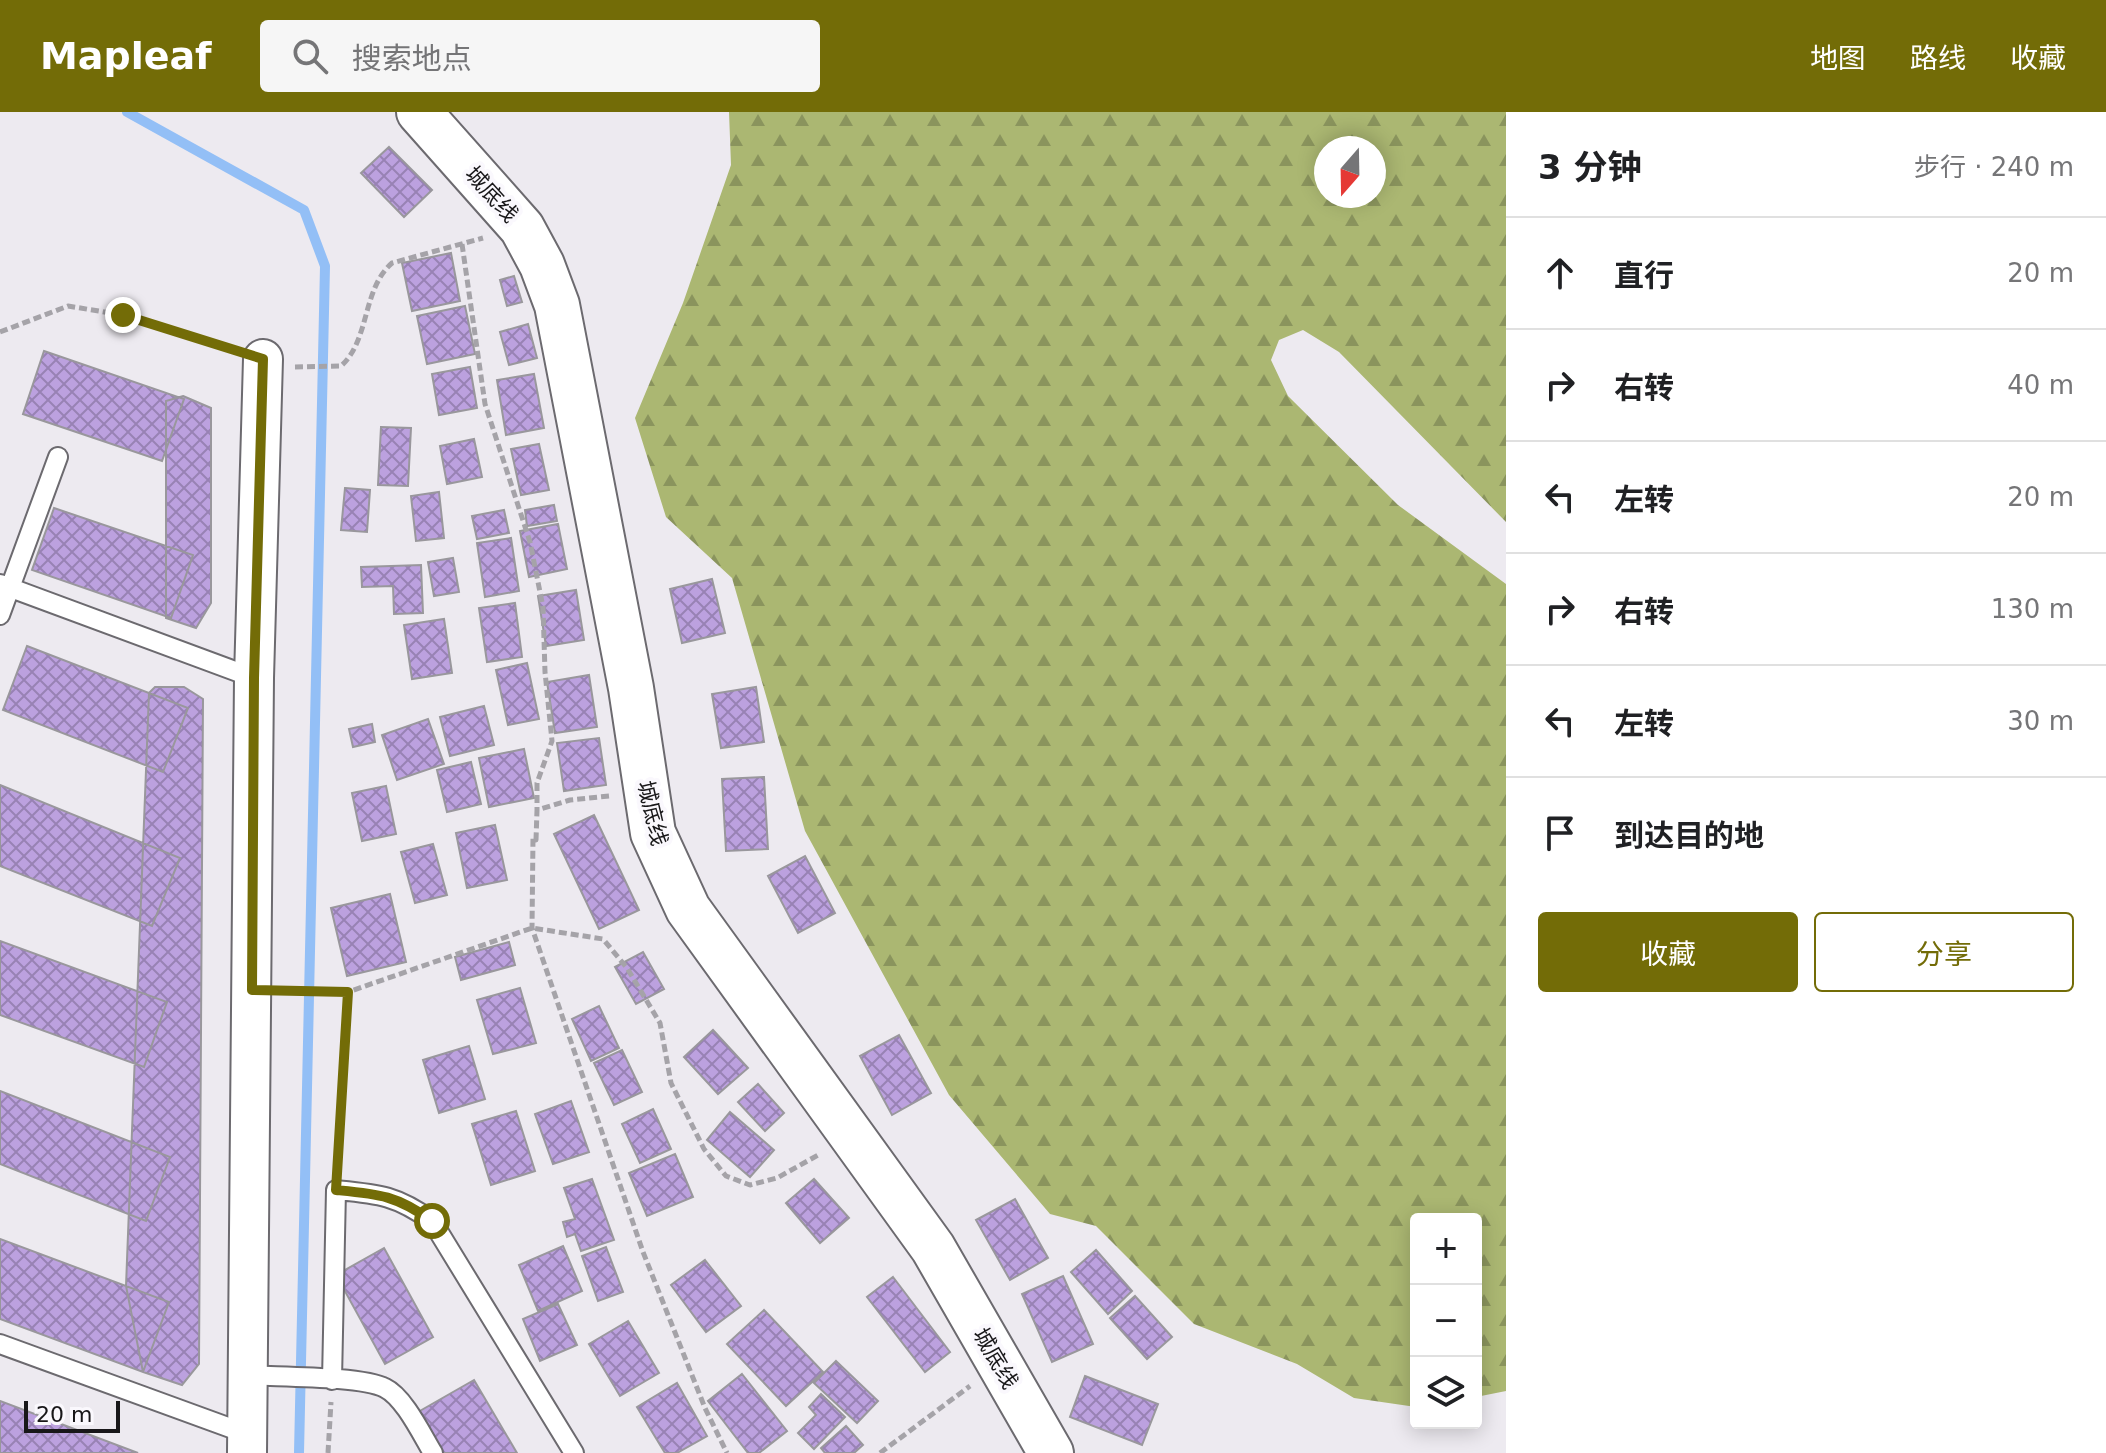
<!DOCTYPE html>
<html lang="zh">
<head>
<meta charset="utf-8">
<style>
	body { margin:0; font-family:"DejaVu Sans","Noto Sans SC",sans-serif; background:#f6f6f6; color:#202124 }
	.controls { position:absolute; right:24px; bottom:24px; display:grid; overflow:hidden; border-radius:8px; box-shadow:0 4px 20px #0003 }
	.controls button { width:72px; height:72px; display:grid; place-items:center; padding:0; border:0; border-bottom:2px solid #e0e0e0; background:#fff; color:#202124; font:40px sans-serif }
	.compass { position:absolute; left:1314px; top:24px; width:72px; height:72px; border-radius:50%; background:#fff; box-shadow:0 4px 20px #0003; rotate:200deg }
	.scale { position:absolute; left:24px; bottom:20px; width:96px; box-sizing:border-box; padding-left:8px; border:4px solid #181719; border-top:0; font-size:22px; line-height:28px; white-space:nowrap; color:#181719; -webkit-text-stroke:6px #faf8fd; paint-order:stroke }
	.stop { position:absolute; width:24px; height:24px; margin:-18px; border:6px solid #736c07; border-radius:50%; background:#fff }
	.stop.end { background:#736c07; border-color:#fff; box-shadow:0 2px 8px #0008 }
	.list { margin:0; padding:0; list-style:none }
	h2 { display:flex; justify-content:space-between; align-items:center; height:104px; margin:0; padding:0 32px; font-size:34px }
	h2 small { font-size:26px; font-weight:400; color:#757577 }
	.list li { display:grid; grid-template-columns:52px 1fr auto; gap:24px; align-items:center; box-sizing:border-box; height:112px; padding:0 32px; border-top:2px solid #e0e0e0 }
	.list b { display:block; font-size:30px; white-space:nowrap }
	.list em { font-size:26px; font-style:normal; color:#757577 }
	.actions { display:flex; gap:16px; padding:24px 32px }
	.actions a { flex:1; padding:18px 0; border:2px solid #736c07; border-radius:8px; text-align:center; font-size:28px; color:#736c07 }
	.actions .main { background:#736c07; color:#fff }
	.icon { flex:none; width:44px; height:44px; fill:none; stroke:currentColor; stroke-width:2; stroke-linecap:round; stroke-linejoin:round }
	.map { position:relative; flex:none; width:1506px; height:1341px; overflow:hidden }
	header { display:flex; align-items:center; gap:48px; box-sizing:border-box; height:112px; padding:0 40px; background:#736c07; color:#fff }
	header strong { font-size:38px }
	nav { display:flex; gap:44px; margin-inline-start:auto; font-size:28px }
	.search { width:560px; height:72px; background:#f6f6f6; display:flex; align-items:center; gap:20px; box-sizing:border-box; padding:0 28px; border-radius:8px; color:#757577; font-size:30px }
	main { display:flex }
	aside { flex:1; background:#fff }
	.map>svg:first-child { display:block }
</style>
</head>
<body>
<header>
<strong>Mapleaf</strong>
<div class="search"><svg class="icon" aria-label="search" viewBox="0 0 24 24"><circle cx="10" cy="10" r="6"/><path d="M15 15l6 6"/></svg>搜索地点</div>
<nav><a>地图</a><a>路线</a><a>收藏</a></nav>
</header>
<main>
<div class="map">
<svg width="1506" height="1341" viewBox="0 0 1506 1341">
	<defs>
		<pattern id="forest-firs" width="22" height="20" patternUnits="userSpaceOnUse" patternTransform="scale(2)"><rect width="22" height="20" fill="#abb772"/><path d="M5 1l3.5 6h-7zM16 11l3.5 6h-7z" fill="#8a945d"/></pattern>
		<pattern id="building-cross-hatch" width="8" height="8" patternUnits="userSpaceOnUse" patternTransform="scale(2)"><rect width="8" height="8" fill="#bca1df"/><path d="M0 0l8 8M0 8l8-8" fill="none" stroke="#9882b4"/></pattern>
	</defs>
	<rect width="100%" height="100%" fill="#edeaf0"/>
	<path fill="url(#forest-firs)" fill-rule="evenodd" d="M729 0H1506V410L1339 240 1303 218 1279 228 1271 248 1288 284 1398 393 1506 472V1279L1476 1285V1107H1416V1295L1354 1286 1297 1252 1194 1212 1096 1114 1050 1102 949 983 805 719 732 466 666 405 635 306 683 191 731 53ZM1326 36H1374V84H1326Z"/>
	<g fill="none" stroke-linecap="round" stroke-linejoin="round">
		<path stroke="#93bff6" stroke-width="10" d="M127 0 304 98 325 154 299 1341"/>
	</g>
	<path fill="url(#building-cross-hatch)" stroke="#99979c" stroke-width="2" d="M389 35 432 78 404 105 361 61Z
		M451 141 460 189 412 199 402 151Z
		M514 164 522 190 507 194 500 168Z
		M465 194 475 242 427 252 417 204Z
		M528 212 537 246 509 253 500 220Z
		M44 239 184 287 162 349 23 302Z
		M470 255 477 296 439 303 432 262Z
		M534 262 544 316 506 323 497 268Z
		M183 284 211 296V491L196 516 166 506V289Z
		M381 315 411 316 408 374 378 373Z
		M474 327 482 365 447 372 440 334Z
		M539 332 549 378 521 383 511 337Z
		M345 376 370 378 367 420 341 418Z
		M439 380 444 426 416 429 411 384Z
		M554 393 557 409 527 414 525 398Z
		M54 396 193 443 171 506 32 458Z
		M504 398 509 421 477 427 472 404Z
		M558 412 567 457 529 465 520 419Z
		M511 426 519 479 485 485 477 431Z
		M453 446 459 480 434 484 428 450Z
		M421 453 423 501 394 502 393 474 362 475 361 455Z
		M712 467 725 521 682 531 670 477Z
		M576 478 584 528 546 534 538 484Z
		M515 491 522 545 487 550 479 496Z
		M444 507 452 561 412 567 404 513Z
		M27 534 188 596 163 660 3 598Z
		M527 551 539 607 508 613 496 558Z
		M589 563 597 615 555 621 547 570Z
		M155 575H184L203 587 199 1252 182 1273 143 1260 126 1174 149 581Z
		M756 575 764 630 721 636 712 582Z
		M484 594 494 633 450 644 440 605Z
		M428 607 444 652 397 668 382 623Z
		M372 612 375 630 353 635 349 617Z
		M599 626 606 673 564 679 557 631Z
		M524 637 534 686 489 695 479 646Z
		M471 650 481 692 447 700 437 658Z
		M764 665 768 737 726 739 722 667Z
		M0 673 180 746 152 814 0 754Z
		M386 674 396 722 362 729 352 681Z
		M594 703 639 798 599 817 554 722Z
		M495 713 507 768 467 776 456 721Z
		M433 732 447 783 415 791 401 740Z
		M805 744 835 801 798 821 768 764Z
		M390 782 406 850 347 864 331 796Z
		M0 829 167 890 144 955 0 903Z
		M509 830 515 853 461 868 455 845Z
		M643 840 664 877 636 892 615 855Z
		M520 876 536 931 493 942 477 888Z
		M599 894 619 936 591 949 572 907Z
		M713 918 748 956 718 982 684 945Z
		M899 923 931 981 892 1003 860 944Z
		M469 934 485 987 439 1001 423 948Z
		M622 938 642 980 614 993 594 951Z
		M758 972 784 1001 765 1019 738 990Z
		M0 979 170 1045 146 1109 0 1052Z
		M571 989 589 1040 553 1052 535 1002Z
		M653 997 671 1037 640 1051 622 1012Z
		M516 999 535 1059 491 1073 472 1012Z
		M730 1000 774 1038 750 1065 707 1028Z
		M675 1042 693 1085 647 1104 629 1061Z
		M592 1067 614 1128 581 1139 575 1122 567 1125 563 1110 575 1107 564 1076Z
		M814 1067 849 1106 820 1131 786 1091Z
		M1015 1087 1048 1146 1010 1168 976 1108Z
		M0 1127 169 1190 143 1260 0 1207Z
		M563 1134 582 1179 538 1199 519 1153Z
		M606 1135 623 1180 598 1189 582 1144Z
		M384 1136 433 1225 385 1252 336 1163Z
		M1096 1138 1132 1179 1108 1202 1071 1160Z
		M705 1148 741 1194 706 1220 671 1173Z
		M1063 1164 1093 1232 1052 1250 1022 1182Z
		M893 1165 950 1240 925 1260 867 1185Z
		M1135 1184 1172 1225 1147 1247 1110 1206Z
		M558 1192 577 1233 540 1249 523 1207Z
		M764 1198 823 1260 786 1294 727 1232Z
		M628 1209 659 1261 620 1284 589 1232Z
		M836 1249 878 1289 857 1311 814 1271Z
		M742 1262 787 1319 759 1341H748L708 1289Z
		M1085 1264 1158 1292 1142 1333 1070 1305Z
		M474 1268 517 1341H442L418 1300Z
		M677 1271 707 1324 677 1341H665L637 1295Z
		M821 1282 845 1305 814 1337 798 1321 816 1303 809 1295Z
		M0 1289 138 1341H0Z
		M846 1314 863 1333 854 1341H825L821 1336Z"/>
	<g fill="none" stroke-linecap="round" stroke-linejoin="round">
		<g stroke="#6c6a6f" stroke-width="22">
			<path id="service" d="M0 472 254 566
				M0 503 58 345
				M0 1232 247 1322
				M248 1263C278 1265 362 1264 385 1276 404 1285 422 1323 433 1341
				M332 1268 336 1078C378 1082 396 1083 432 1109L574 1341"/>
		</g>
		<g stroke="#6c6a6f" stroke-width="42">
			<path id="minor" d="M247 1341 254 566 263 247"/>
		</g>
		<g stroke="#6c6a6f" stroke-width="48">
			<path id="secondary" d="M419 0 522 116 542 153 557 193 631 576 653 721 688 797 933 1136 1051 1341"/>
		</g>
		<path stroke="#a5a3a8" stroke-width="5" stroke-dasharray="8 4" stroke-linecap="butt" d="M462 132 485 292 530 430 543 495 545 560 552 629 537 671V698
			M0 220 68 194 123 203 232 238
			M295 255 341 254C370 228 362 177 392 151L483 126
			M609 684 570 688 537 698 536 728 533 726 532 816 643 1140 705 1296 727 1341
			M282 878 348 880 532 816 603 827 627 856 660 911 671 971 704 1037 726 1064 750 1073 777 1066 820 1042
			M337 1054 348 880
			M328 1341 331 1290
			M880 1341 970 1274"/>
		<use href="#service" stroke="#fff" stroke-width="18"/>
		<use href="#minor" stroke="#fff" stroke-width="38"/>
		<use href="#secondary" stroke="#fff" stroke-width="44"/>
	</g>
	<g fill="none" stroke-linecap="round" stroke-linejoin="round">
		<path stroke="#736c07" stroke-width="10" d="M123 203 263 247 254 566 252 878 348 880 336 1078C378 1082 396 1083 432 1109"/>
	</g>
	<g text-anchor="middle" stroke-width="8" stroke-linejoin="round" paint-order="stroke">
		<g font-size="22" fill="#181719" stroke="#faf8fd">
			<text transform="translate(492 82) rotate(48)" y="8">城底线</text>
			<text transform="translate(653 701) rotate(77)" y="8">城底线</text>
			<text transform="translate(996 1246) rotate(60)" y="8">城底线</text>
		</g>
	</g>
</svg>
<div class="controls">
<button>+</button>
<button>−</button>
<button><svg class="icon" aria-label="layers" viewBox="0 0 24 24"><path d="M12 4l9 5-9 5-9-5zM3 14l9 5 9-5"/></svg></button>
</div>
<svg class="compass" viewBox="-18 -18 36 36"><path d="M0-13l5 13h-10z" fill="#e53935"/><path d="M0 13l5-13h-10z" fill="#757577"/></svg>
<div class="scale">20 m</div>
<div class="stop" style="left:432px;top:1109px"></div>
<div class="stop end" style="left:123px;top:203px"></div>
</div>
<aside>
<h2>3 分钟<small>步行 · 240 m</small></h2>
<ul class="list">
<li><svg class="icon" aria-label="ahead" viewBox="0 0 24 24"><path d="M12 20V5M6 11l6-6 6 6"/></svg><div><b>直行</b></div><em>20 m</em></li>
<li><svg class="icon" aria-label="right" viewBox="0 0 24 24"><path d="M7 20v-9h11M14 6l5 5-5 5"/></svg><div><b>右转</b></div><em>40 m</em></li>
<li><svg class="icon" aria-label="left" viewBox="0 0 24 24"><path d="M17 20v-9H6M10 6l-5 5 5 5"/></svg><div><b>左转</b></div><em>20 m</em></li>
<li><svg class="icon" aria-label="right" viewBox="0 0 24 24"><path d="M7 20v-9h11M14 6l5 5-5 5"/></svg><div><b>右转</b></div><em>130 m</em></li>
<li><svg class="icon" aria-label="left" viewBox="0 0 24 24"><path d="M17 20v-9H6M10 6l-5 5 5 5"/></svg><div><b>左转</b></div><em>30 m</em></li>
<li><svg class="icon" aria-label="arrive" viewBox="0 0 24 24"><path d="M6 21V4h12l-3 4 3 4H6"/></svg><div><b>到达目的地</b></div></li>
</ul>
<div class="actions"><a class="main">收藏</a><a>分享</a></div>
</aside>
</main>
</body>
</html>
